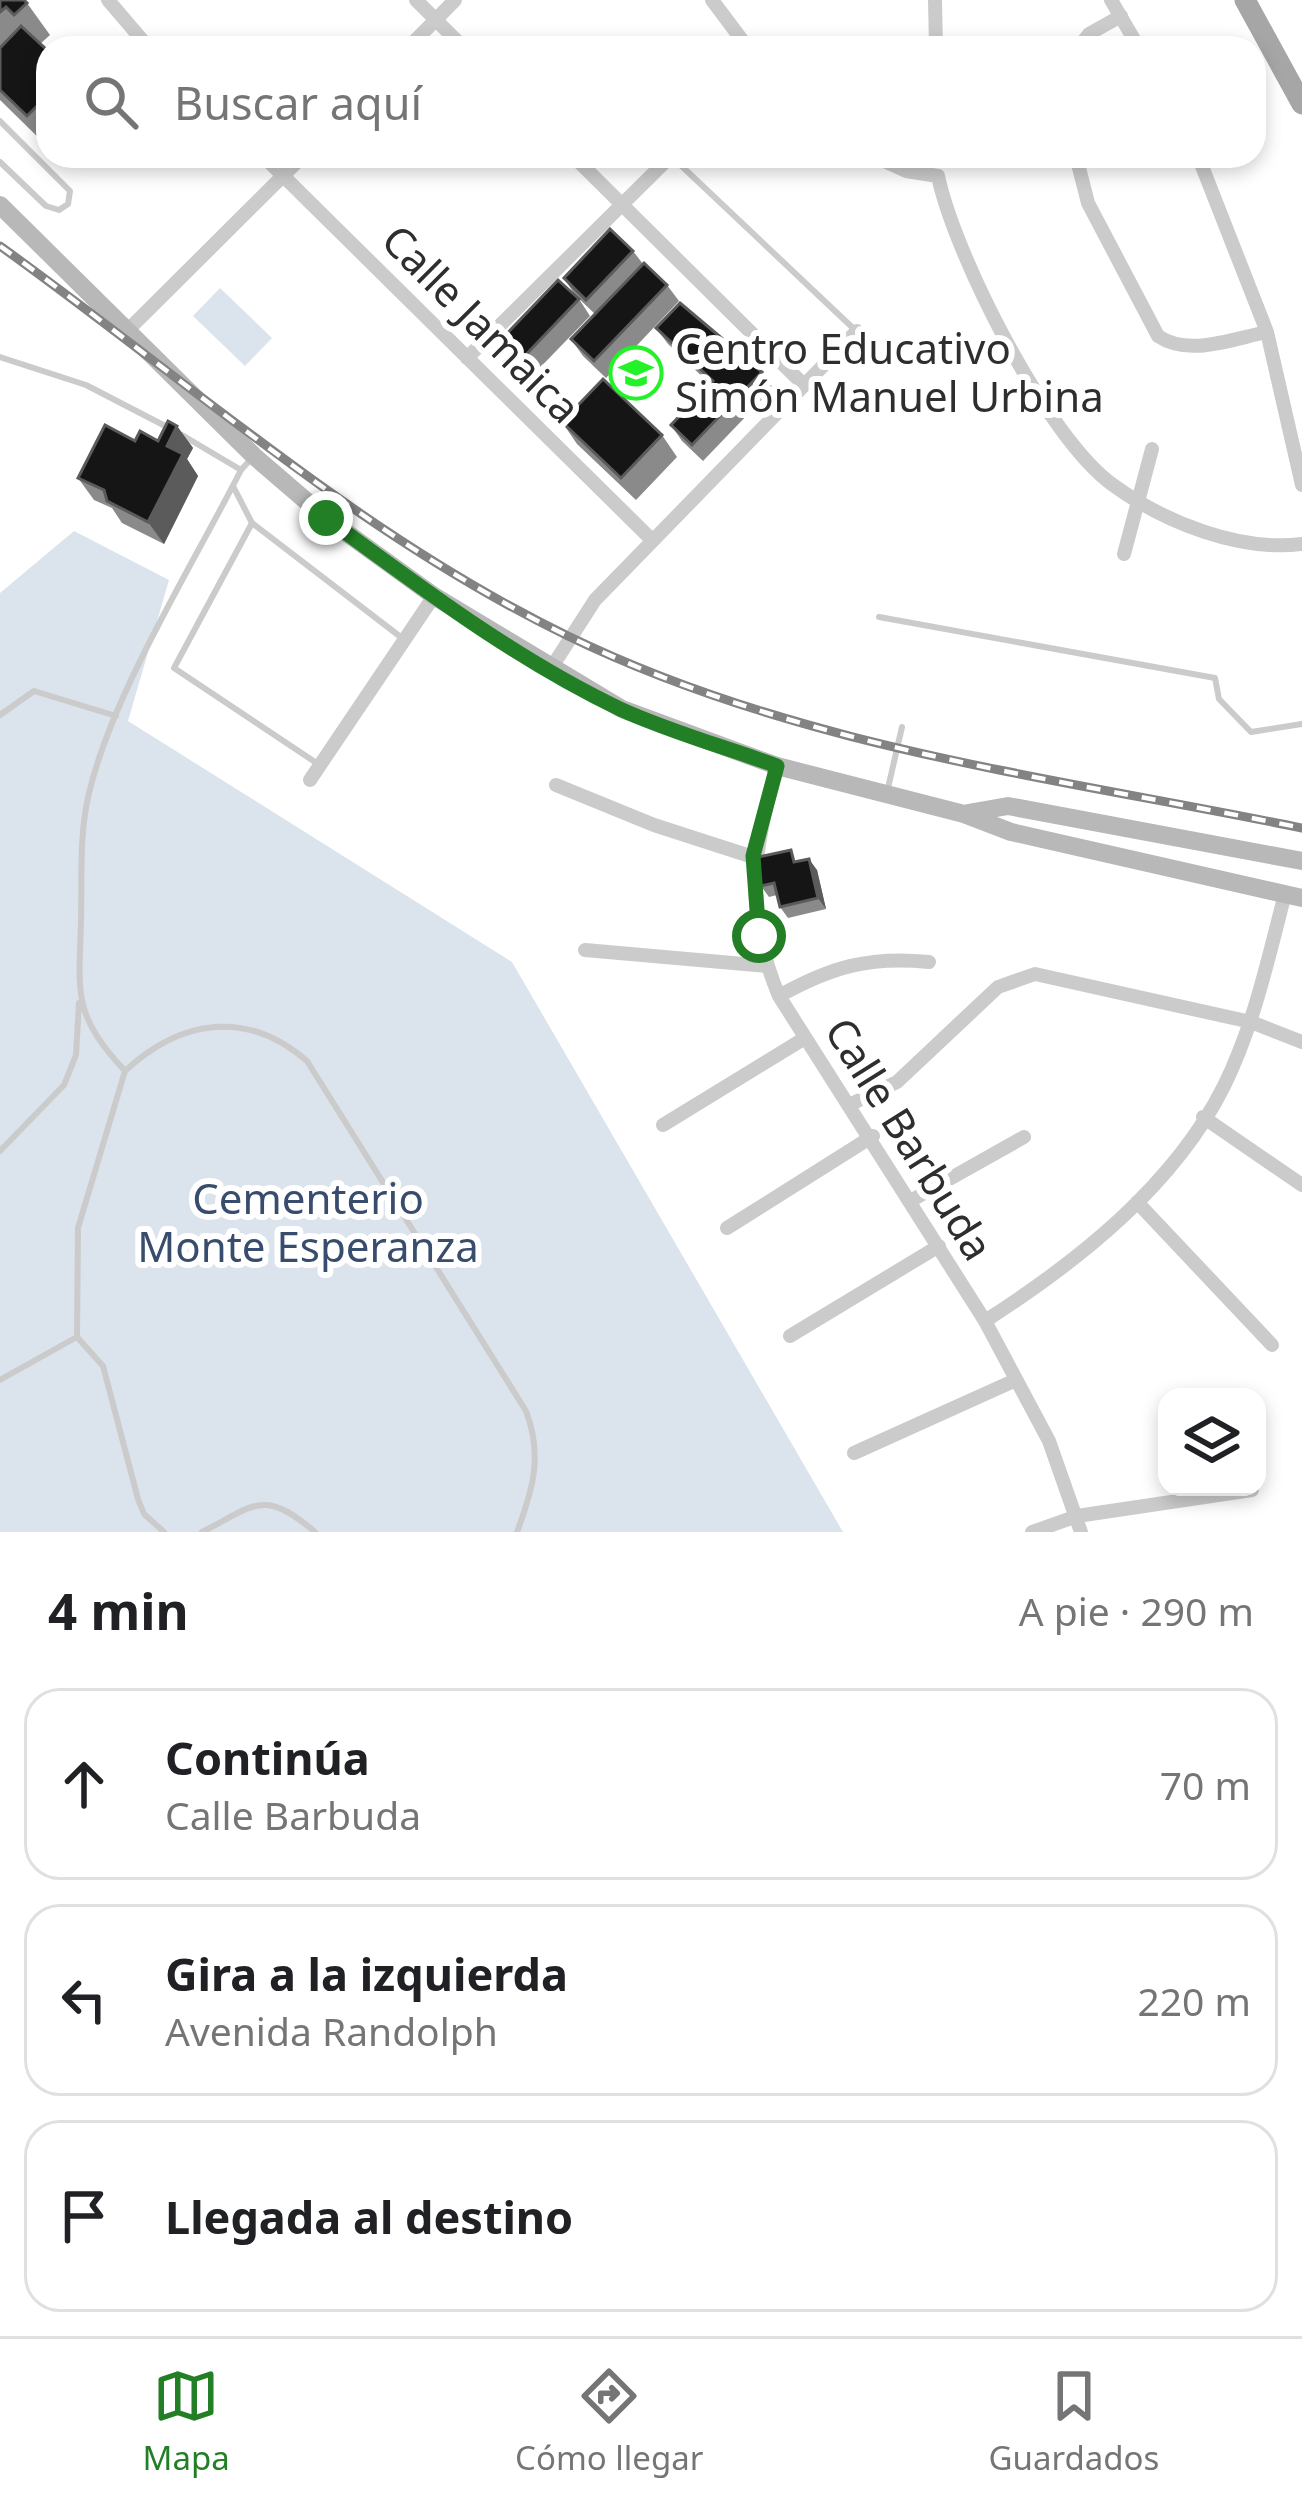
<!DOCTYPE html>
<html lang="es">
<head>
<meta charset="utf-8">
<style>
	body { margin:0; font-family:"Noto Sans",sans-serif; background:#f2f2f2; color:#202124 }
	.controls { position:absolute; right:36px; bottom:36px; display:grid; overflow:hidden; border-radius:24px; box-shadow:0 6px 18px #0003 }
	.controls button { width:108px; height:108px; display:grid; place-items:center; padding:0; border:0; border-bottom:3px solid #e0e0e0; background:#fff; color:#202124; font:60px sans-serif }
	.stop { position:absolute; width:36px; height:36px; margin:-27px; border:9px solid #227f26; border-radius:50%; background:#fff }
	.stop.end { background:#227f26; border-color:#fff; box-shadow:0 3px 12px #0008 }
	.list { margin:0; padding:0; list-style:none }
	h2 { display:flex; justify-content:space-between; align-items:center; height:156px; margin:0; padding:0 48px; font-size:51px }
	h2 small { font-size:39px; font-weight:400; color:#757577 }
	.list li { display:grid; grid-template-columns:78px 1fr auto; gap:36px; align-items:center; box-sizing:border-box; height:192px; margin:0 24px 24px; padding:0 24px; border:3px solid #e0e0e0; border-radius:36px }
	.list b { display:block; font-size:45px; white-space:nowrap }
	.list p { margin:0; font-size:39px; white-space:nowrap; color:#757577 }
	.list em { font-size:39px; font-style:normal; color:#757577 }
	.icon { flex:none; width:66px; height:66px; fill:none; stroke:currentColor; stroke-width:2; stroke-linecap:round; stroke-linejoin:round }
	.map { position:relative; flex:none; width:1302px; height:1532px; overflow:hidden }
	.search { position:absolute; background:#fff; box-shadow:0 6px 18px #0003; left:36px; right:36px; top:36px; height:132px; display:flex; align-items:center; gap:30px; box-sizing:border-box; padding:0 42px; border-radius:36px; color:#757577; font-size:45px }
	.sheet { height:804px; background:#fff }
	nav { display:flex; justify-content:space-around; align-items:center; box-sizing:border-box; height:168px; border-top:3px solid #e0e0e0; background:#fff; font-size:33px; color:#757577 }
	nav a { display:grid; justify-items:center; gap:6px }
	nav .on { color:#227f26 }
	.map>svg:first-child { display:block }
</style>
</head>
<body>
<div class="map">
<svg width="1302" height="1532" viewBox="0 0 1302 1532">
	<rect width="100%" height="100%" fill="#fff"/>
	<path fill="#dbe3ed" d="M220 288 272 338 245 366 193 316Z
		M74 531 169 580 128 721 512 962 843 1532H0V593Z"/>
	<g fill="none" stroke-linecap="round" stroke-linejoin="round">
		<path stroke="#cbcbcb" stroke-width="6" d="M0 121 70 191 68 204 59 210 46 206 0 162
			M672 157 854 329
			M0 357 86 385 171 429
			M182 435 241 470
			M233 486 252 523 402 638
			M252 523 174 668 318 764
			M879 617 1215 678 1219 699 1251 732 1302 724
			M0 715 34 691 116 716
			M888 788 902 727
			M125 1071C181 1019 247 1009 307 1061L526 1411C543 1456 533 1489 517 1532
			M0 1151 64 1085 76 1055 79 1003
			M0 1380 75 1338
			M164 1532 144 1514 138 1499 103 1366 77 1337 78 1228 125 1071C72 1014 79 994 81 921 82 879 79 834 89 793 113 692 193 565 241 470L252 458
			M202 1532C254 1506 263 1487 315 1532"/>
		<path stroke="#cbcbcb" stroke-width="14" d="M108 0 149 48
			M416 0 464 48
			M712 0 748 48
			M935 0 936 48
			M1111 0 1139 48
			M408 48 455 0
			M1078 48 1089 34 1121 16
			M263 156 652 540
			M573 156 804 385
			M873 156 906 171 938 176C955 256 1047 438 1113 485 1164 522 1239 552 1302 544
			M1076 156 1088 203 1158 336C1189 357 1232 339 1267 332
			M1198 156 1267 332 1302 485
			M130 328 303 156
			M467 358 671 156
			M1124 554 1152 449
			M550 670 595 600 857 331
			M777 766C753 853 743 910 779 996L985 1321 1049 1441 1081 1532
			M310 780 434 596
			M556 785 654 825 753 857
			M585 950 767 966
			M779 996C831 967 869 956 929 962
			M851 1104 897 1082 998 987 1035 974 1251 1022 1302 1042
			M1203 1117 1302 1185
			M663 1125 805 1038
			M912 1200 1024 1137
			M1137 1202 1272 1345
			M727 1228 873 1136
			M985 1321C1077 1262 1174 1186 1224 1086 1254 1025 1268 959 1285 894
			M790 1336 939 1246
			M854 1453 1016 1380
			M1032 1532 1077 1516 1252 1490"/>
		<path stroke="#b8b8b8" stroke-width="18" d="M0 205 254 456 326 518 434 596 622 709 777 766 964 814 1011 832 1302 898
			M968 813 1008 806 1302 861"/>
		<path stroke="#a6a6a6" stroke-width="21" d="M1245 0 1302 104"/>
		<g stroke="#838383" stroke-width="9">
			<path id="rail" d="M0 246C186 379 361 536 568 636 799 748 1053 777 1302 828"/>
		</g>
		<use href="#rail" stroke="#fff" stroke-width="4.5" stroke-dasharray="14" stroke-linecap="butt"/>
	</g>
	<path fill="#8a8a8a" d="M0 0 27 3 50 35 40 44 48 51V147L0 100Z
		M633 251 643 264 667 285 679 301 606 378 583 356 571 339 595 314 575 295 564 278Z
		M579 299 590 316 528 380 508 362 496 345Z
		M656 328 762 372 773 388 703 461 682 441 671 425 710 384 668 344Z
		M562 422 662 435 677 457 636 500 577 444Z
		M177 426 193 448 187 459 198 476 164 544 122 523 112 508 94 500 78 478 135 441H158Z
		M799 861 817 870 826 909 788 918 780 907 777 895 769 897 761 886Z"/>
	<path fill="#5b5b5b" d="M177 426 193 448 187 459 198 476 164 544 148 522 167 446Z
		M809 859 817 870 826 909 818 898Z"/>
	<path fill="#151515" stroke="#5b5b5b" stroke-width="3" d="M0 0H24L27 3 14 15 6 7 0 12Z
		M21 26 48 51V95L27 116 0 90V48Z
		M610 229 633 251 586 300 564 278Z
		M644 263 667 285 594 361 571 339Z
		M558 280 579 299 517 364 496 345Z
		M680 303 762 372 692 445 671 425 713 381 656 328Z
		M603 379 662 435 621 478 562 422Z
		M168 421 177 426 167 446 183 454 148 522 107 501 104 490 78 478 105 425 135 441 140 431 158 441Z
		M791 850 794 862 809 859 818 898 780 907 774 883 761 886 754 858Z"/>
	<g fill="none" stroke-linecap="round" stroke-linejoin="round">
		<path stroke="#227f26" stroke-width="15" d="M326 518C419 586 515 659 620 709 670 732 725 747 777 766L753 856 759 936"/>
	</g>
	<defs>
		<g id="school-ring" transform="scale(2.7)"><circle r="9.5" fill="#fff" stroke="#24f228" stroke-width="1.5"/><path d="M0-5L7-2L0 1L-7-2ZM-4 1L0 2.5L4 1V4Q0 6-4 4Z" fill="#24f228"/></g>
	</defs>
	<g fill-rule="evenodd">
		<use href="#school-ring" x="636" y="373"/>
	</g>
	<g text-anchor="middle" stroke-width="12" stroke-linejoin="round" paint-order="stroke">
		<g font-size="42" fill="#2e2e2e" stroke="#fff">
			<text transform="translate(481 324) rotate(45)" y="15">Calle Jamaica</text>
			<text transform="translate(909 1139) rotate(58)" y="15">Calle Barbuda</text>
		</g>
		<g font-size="42" fill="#2e2e2e" stroke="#fff" text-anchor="start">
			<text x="675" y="364">Centro Educativo<tspan x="675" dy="48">Simón Manuel Urbina</tspan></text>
		</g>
		<g font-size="42" fill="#384c6d" stroke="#fff">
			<text x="308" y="1214">Cementerio<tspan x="308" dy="48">Monte Esperanza</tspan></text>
		</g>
	</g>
</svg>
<div class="controls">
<button><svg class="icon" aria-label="layers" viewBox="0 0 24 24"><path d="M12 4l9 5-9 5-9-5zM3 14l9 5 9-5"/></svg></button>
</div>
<div class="stop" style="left:759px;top:936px"></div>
<div class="stop end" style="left:326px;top:518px"></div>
<div class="search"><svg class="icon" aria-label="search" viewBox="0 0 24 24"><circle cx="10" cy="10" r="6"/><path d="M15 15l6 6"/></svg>Buscar aquí</div>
</div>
<section class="sheet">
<h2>4 min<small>A pie · 290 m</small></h2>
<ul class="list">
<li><svg class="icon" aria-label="ahead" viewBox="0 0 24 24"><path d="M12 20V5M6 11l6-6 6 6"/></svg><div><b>Continúa</b><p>Calle Barbuda</p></div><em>70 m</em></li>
<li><svg class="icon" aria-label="left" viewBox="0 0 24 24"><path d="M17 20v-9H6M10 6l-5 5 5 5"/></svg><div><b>Gira a la izquierda</b><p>Avenida Randolph</p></div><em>220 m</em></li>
<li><svg class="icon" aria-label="arrive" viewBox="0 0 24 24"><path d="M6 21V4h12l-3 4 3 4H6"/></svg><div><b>Llegada al destino</b></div></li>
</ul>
</section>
<nav>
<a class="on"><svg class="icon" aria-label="map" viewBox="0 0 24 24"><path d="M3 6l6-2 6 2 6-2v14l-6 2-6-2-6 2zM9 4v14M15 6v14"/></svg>Mapa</a>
<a><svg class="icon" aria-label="directions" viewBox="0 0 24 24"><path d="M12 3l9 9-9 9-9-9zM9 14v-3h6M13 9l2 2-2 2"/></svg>Cómo llegar</a>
<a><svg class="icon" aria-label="saved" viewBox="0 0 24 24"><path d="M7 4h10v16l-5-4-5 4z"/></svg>Guardados</a>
</nav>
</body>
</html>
